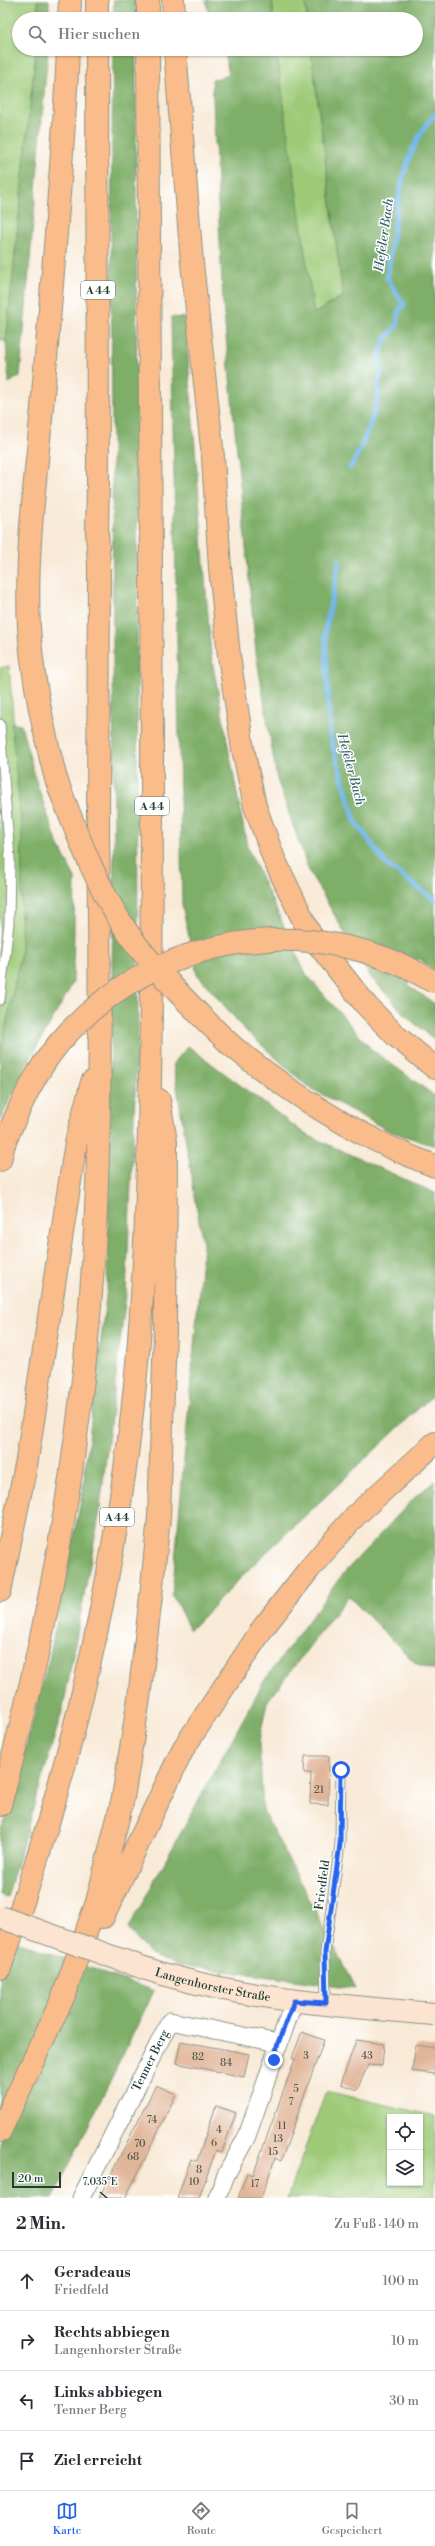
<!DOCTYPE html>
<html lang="de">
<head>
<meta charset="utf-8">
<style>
	body { margin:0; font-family:"Libre Bodoni",serif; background:#f2f2f3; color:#2b2b33 }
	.controls { position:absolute; right:12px; bottom:12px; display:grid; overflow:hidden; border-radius:0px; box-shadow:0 1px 3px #0004 }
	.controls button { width:36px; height:36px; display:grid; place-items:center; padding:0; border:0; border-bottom:1px solid #e1e1e2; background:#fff; color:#2b2b33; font:20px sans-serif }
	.scale { position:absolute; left:12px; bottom:10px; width:49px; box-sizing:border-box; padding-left:4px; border:2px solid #1f3d34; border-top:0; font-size:11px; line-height:14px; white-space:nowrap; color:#1f3d34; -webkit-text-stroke:3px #fff; paint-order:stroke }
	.stop { position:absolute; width:12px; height:12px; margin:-9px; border:3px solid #2563eb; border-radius:50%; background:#fff }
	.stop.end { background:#2563eb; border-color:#fff; box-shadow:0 1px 4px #0008 }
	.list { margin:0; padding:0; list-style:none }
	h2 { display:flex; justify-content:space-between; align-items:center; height:52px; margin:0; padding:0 16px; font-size:17px }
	h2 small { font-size:13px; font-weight:400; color:#7c7c81 }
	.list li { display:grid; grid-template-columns:26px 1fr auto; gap:12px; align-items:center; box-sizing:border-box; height:60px; padding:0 16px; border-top:1px solid #e1e1e2 }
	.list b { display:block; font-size:15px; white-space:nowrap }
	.list p { margin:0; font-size:13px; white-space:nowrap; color:#7c7c81 }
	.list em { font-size:13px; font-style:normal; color:#7c7c81 }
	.icon { flex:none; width:22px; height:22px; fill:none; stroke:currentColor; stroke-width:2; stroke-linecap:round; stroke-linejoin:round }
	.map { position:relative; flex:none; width:435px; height:2198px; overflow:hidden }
	.search { position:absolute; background:#fff; box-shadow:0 1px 3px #0004; left:12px; right:12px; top:12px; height:44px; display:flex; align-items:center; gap:10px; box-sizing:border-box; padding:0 14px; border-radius:22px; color:#7c7c81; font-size:15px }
	.sheet { height:292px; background:#fff }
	nav { display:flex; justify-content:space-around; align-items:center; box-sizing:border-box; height:56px; border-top:1px solid #e1e1e2; background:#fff; font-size:11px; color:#7c7c81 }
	nav a { display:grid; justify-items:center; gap:2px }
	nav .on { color:#2563eb }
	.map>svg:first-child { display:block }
</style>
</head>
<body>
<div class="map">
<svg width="435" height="2198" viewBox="0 0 435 2198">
	<rect width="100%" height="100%" fill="#fff"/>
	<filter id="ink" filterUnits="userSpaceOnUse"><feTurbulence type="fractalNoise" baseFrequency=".025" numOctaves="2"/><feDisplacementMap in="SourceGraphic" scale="8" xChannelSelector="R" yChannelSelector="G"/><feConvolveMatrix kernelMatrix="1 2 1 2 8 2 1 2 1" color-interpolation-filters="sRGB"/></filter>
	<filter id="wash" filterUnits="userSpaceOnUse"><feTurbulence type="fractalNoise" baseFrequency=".012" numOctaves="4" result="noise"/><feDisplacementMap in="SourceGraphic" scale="16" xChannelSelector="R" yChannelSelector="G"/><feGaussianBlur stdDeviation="0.9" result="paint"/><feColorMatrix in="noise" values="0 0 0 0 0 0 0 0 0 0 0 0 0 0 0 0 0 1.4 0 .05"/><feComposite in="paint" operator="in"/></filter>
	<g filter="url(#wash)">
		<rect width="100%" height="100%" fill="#f8ead7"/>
		<path fill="#9eca78" stroke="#5e8456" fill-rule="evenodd" d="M0 0H38V19H19V49H36L6 342 0 339Z
			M272 0H305L307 19H274Z
			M276 49H311L343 296 313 314Z
			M9 666 22 830 21 953 0 1056V668Z
			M326 2091 435 2116V2198H287ZM390 2117H420V2183H390Z"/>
		<path fill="#7eae68" stroke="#4e764e" d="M38 0H49V19H38Z
			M114 0H136V19H113Z
			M206 0H272L274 19H209Z
			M305 0H435V971L418 958 408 985 435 1004V1040L408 1018 369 975 309 871 277 779 256 653 223 304 212 80 229 75 225 53H216L215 49H276L314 314 343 296 311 49H416V19H307Z
			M36 49H48L20 376 9 383 6 342Z
			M113 49H136L138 1030 126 1294 99 1516 63 1708 7 1897 0 1895V1833L20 1769 49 1659 82 1495 107 1289 114 846 111 232Z
			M171 317 185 318 211 655 247 846 306 974 371 1049 435 1096V1146L389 1131 307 1086 246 1031 197 974 182 905Z
			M11 723 21 725 37 784 57 842 75 878 73 983 26 1066 0 1121V1055L21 953 22 830Z
			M188 1046 305 1134 435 1193V1393L253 1565 190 1630 172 1595 203 1245 173 1064Z
			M435 1481V1671L415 1663 348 1596 267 1702 259 1741 263 1811 356 1988 177 1965 150 1955 128 1929 264 1681 342 1575 415 1497Z
			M0 1935 154 1991 53 2198H0Z"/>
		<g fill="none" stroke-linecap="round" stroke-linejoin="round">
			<path stroke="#72b8e9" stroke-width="5" d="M350 468 361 448 375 411 379 392 378 382 382 370 379 359 385 340 398 324V311L404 305 387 278C396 221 396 159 435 114
				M339 561 325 632 330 736 355 821 386 864 435 900"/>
		</g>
		<g id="blocks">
			<path fill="#e1b599" d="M305 1756H329L328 1805 310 1804 311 1773H304Z
				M302 2032 324 2040 281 2161 275 2158 261 2198H238L247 2173 253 2175 295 2059 292 2058Z
				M356 2040 384 2044 382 2066 368 2065 357 2090 341 2084Z
				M181 2041 249 2054 244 2077 176 2063Z
				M416 2045 435 2048V2074L412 2071Z
				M156 2085 176 2094 141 2167 125 2198H99Z
				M216 2106 236 2113 222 2152 216 2150 199 2198H177L191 2159 197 2161Z"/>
		</g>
	</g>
	<g filter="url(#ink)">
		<use href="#blocks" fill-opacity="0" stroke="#8c9486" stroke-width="1"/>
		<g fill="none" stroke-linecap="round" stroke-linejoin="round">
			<g stroke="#8c9486" stroke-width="11">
				<path id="lane" d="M0 724 10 859 9 923 0 1000
					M326 2003 325 1952 340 1844 341 1770"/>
			</g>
			<g stroke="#8c9486" stroke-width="19">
				<g id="street">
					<path id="s1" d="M81 2198 170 2021 278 2043"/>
					<path d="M217 2198 226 2175 247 2136 294 2001"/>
				</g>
			</g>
			<g stroke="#8c9486" stroke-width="24">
				<g id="secondary">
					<path id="s2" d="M144 1968C237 1999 337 2006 435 2014"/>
				</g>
			</g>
			<g stroke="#8c9486" stroke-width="24">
				<path id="highway" d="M97 0V19
					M148 0V19
					M173 0 174 19
					M69 19 70 0
					M175 49 192 263 213 457 220 568 229 656 243 749 255 806 274 859 310 934 366 1005 396 1036 435 1068
					M56 779C43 729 32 678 29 627 25 549 37 472 43 395 52 280 63 164 68 49
					M231 1045C293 1096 359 1138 435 1166
					M0 1160 4 1144
					M0 1591 27 1460 76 1142 92 1082
					M0 1805C44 1645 75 1484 89 1318 103 1155 100 992 98 829 98 741 99 653 99 565L97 532 98 483 97 49
					M103 1917 183 1749 263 1628 310 1568 356 1515 435 1443
					M0 1968C59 1807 101 1639 125 1469 141 1356 146 1243 149 1129 152 1003 152 876 152 750 151 516 149 283 148 49
					M61 2002 97 1902 123 1798 139 1698 151 1596 159 1517 165 1330 166 1142 159 1100
					M0 2131 67 1989"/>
			</g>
			<use href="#lane" stroke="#fff" stroke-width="9"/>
			<use href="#street" stroke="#fff" stroke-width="17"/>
			<use href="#secondary" stroke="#fde4d1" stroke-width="22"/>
			<use href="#highway" stroke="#fabc8b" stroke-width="22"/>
			<g stroke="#8c9486" stroke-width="24" stroke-linecap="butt">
				<path id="secondary-bridge" d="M0 1917 144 1968"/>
			</g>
			<g stroke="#8c9486" stroke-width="24" stroke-linecap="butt">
				<path id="highway-bridge" d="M56 779C78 837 101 899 139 948 167 982 199 1015 231 1045
					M4 1144C19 1108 34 1073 59 1043 153 933 311 908 434 982"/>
			</g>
			<use href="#secondary-bridge" stroke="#fde4d1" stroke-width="22"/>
			<use href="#highway-bridge" stroke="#fabc8b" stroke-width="22"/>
		</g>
	</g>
	<g fill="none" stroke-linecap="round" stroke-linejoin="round" filter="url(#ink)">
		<path stroke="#2563eb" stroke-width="5" d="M274 2060 278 2043 294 2001 326 2003 325 1952 340 1844 341 1770"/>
	</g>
	<path fill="none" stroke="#1f3d34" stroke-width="1.5" d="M100 2192 107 2198"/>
	<g text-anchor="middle" stroke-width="3" stroke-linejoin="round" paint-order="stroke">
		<g font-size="10" fill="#505b4d">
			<text x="319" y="1793">21</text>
			<text x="306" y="2059">3</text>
			<text x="367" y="2059">43</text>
			<text x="198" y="2060">82</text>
			<text x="226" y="2066">84</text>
			<text x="296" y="2092">5</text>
			<text x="291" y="2105">7</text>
			<text x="152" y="2123">74</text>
			<text x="282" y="2129">11</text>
			<text x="219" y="2133">4</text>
			<text x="278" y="2142">13</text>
			<text x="214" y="2146">6</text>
			<text x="140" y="2147">70</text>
			<text x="273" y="2155">15</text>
			<text x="133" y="2160">68</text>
			<text x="199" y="2173">8</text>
			<text x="194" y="2185">10</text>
			<text x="255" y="2187">17</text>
		</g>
		<g fill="#fff" stroke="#627771" stroke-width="1">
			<rect x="81" y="281" width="34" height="18" rx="3"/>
			<rect x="135" y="797" width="34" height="18" rx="3"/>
			<rect x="100" y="1508" width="34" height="18" rx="3"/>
		</g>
		<g font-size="11" font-weight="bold" fill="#1f3d34">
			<text x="98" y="294">A 44</text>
			<text x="152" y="810">A 44</text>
			<text x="117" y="1521">A 44</text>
		</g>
		<g font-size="12" fill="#1f3d34" stroke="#fff">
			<text transform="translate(322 1885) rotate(-82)" y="4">Friedfeld</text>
			<text dy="4" stroke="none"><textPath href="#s2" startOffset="71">Langenhorster Straße</textPath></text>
			<text dy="4" stroke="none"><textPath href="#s1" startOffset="154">Tenner Berg</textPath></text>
		</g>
		<g font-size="13" font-style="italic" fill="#38626a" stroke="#fff">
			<text transform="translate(383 235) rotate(-82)" y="5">Hefeler Bach</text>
			<text transform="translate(352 769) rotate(75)" y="5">Hefeler Bach</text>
		</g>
	</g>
	<g font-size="10" text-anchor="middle" fill="#1f3d34" stroke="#fff" stroke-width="3" stroke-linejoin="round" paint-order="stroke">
		<text x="100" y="2185">7.035°E</text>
	</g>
</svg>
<div class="controls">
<button><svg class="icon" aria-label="locate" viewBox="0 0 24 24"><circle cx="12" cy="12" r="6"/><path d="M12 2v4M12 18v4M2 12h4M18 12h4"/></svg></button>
<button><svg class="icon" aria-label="layers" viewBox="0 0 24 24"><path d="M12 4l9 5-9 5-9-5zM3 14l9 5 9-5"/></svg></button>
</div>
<div class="scale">20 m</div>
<div class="stop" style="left:341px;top:1770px"></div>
<div class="stop end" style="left:274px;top:2060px"></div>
<div class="search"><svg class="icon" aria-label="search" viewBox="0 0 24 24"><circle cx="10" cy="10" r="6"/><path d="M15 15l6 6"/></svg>Hier suchen</div>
</div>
<section class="sheet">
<h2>2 Min.<small>Zu Fuß · 140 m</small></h2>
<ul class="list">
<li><svg class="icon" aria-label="ahead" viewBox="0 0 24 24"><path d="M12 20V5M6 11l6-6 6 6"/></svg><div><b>Geradeaus</b><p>Friedfeld</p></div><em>100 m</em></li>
<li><svg class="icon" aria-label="right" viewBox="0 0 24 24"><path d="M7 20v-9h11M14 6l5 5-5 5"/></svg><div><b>Rechts abbiegen</b><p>Langenhorster Straße</p></div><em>10 m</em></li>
<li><svg class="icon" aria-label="left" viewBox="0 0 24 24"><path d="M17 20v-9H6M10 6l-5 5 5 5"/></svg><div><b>Links abbiegen</b><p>Tenner Berg</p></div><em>30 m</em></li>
<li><svg class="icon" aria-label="arrive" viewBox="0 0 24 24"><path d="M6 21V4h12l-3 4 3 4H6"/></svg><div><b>Ziel erreicht</b></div></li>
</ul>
</section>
<nav>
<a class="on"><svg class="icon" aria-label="map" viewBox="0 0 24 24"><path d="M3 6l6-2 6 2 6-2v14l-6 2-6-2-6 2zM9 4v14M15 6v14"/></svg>Karte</a>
<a><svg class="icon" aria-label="directions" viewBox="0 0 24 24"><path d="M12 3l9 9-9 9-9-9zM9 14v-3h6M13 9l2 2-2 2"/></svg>Route</a>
<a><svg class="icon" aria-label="saved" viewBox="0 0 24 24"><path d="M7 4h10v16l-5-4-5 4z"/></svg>Gespeichert</a>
</nav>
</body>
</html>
